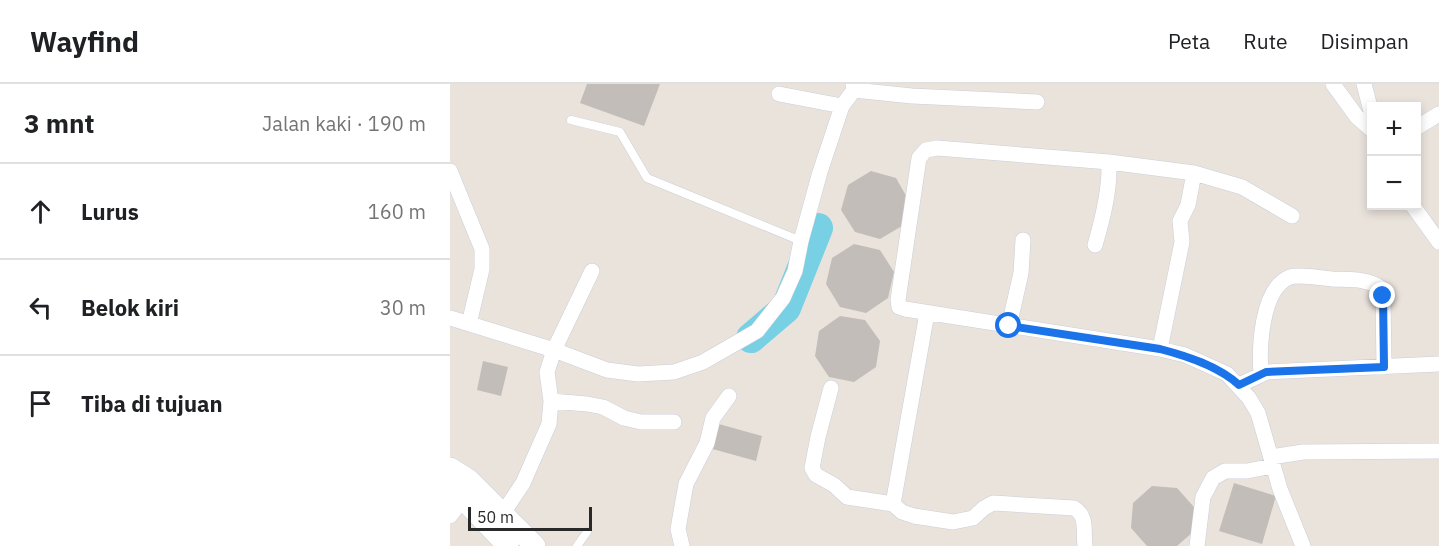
<!DOCTYPE html>
<html lang="id">
<head>
<meta charset="utf-8">
<style>
	body { margin:0; font-family:"IBM Plex Sans",sans-serif; background:#f2f2f2; color:#202124 }
	.controls { position:absolute; right:18px; top:18px; display:grid; overflow:hidden; border-radius:0px; box-shadow:0 3px 9px #0003 }
	.controls button { width:54px; height:54px; display:grid; place-items:center; padding:0; border:0; border-bottom:2px solid #e0e0e0; background:#fff; color:#202124; font:30px sans-serif }
	.scale { position:absolute; left:18px; bottom:15px; width:124px; box-sizing:border-box; padding-left:6px; border:3px solid #292929; border-top:0; font-size:16px; line-height:21px; white-space:nowrap; color:#292929; -webkit-text-stroke:4px #fff; paint-order:stroke }
	.stop { position:absolute; width:18px; height:18px; margin:-14px; border:4px solid #1a73e8; border-radius:50%; background:#fff }
	.stop.end { background:#1a73e8; border-color:#fff; box-shadow:0 2px 6px #0008 }
	.list { margin:0; padding:0; list-style:none }
	h2 { display:flex; justify-content:space-between; align-items:center; height:78px; margin:0; padding:0 24px; font-size:26px }
	h2 small { font-size:20px; font-weight:400; color:#757577 }
	.list li { display:grid; grid-template-columns:39px 1fr auto; gap:18px; align-items:center; box-sizing:border-box; height:96px; padding:0 24px; border-top:2px solid #e0e0e0 }
	.list b { display:block; font-size:22px; white-space:nowrap }
	.list em { font-size:20px; font-style:normal; color:#757577 }
	.icon { flex:none; width:33px; height:33px; fill:none; stroke:currentColor; stroke-width:2; stroke-linecap:round; stroke-linejoin:round }
	.map { position:relative; flex:none; width:989px; height:462px; overflow:hidden }
	header { display:flex; align-items:center; gap:36px; box-sizing:border-box; height:84px; padding:0 30px; background:#fff; border-bottom:2px solid #e0e0e0 }
	header strong { font-size:28px }
	nav { display:flex; gap:33px; margin-inline-start:auto; font-size:21px }
	main { display:flex }
	aside { flex:1; background:#fff }
	.map>svg:first-child { display:block }
</style>
</head>
<body>
<header>
<strong>Wayfind</strong>
<nav><a>Peta</a><a>Rute</a><a>Disimpan</a></nav>
</header>
<main>
<aside>
<h2>3 mnt<small>Jalan kaki · 190 m</small></h2>
<ul class="list">
<li><svg class="icon" aria-label="ahead" viewBox="0 0 24 24"><path d="M12 20V5M6 11l6-6 6 6"/></svg><div><b>Lurus</b></div><em>160 m</em></li>
<li><svg class="icon" aria-label="left" viewBox="0 0 24 24"><path d="M17 20v-9H6M10 6l-5 5 5 5"/></svg><div><b>Belok kiri</b></div><em>30 m</em></li>
<li><svg class="icon" aria-label="arrive" viewBox="0 0 24 24"><path d="M6 21V4h12l-3 4 3 4H6"/></svg><div><b>Tiba di tujuan</b></div></li>
</ul>
</aside>
<div class="map">
<svg width="989" height="462" viewBox="0 0 989 462">
	<rect width="100%" height="100%" fill="#eae3dc"/>
	<g fill="none" stroke-linecap="round" stroke-linejoin="round">
		<path stroke="#77d0e3" stroke-width="30" d="M301 254 336 224 368 144"/>
	</g>
	<path fill="#c2bdb8" d="M137 0H210L194 42 130 19Z
		M421 87 446 94 459 117 452 142 430 155 405 148 391 126 398 101Z
		M404 160 430 166 444 188 438 214 416 229 390 223 376 200 382 174Z
		M390 232 415 236 430 257 426 283 404 298 379 293 365 272 369 247Z
		M33 277 58 283 51 312 27 306Z
		M265 339 312 352 306 377 259 364Z
		M784 399 826 412 812 460 769 447Z
		M702 402 727 404 744 423 743 448 727 462H697L681 444 683 419Z"/>
	<g fill="none" stroke-linecap="round" stroke-linejoin="round">
		<g stroke="#caced9" stroke-width="9">
			<path id="lane" d="M121 36 170 48 197 94 351 157
				M127 462 137 448"/>
		</g>
		<g stroke="#caced9" stroke-width="16">
			<path id="street" d="M883 0 907 33 922 46
				M914 0 922 31
				M404 6 462 12 587 18
				M329 10 392 22
				M966 44 989 30
				M0 87 32 165V185L19 240
				M963 122 989 158
				M842 132 792 103 744 89 659 78 487 64 476 66 469 74 448 216 449 223 455 225 710 265 735 271 777 290 799 314 808 329 830 405 853 462
				M645 161C653 134 660 106 659 78
				M0 234 104 266 157 286 188 290 224 288 253 278 307 247 333 214 345 187 351 157 370 88 392 22 404 6 403 0
				M559 242 571 189 573 156
				M710 265 732 158 730 137 738 121 744 89
				M811 290C809 264 811 204 840 193 849 190 872 194 882 195 899 196 917 194 931 204L933 212 934 283
				M789 301 817 288 989 280
				M381 304 368 353 362 384 366 391 384 401 397 413 443 420 452 428 464 432 503 438 523 434 534 424 543 419 624 424C638 432 633 448 635 462
				M101 317 137 320 153 323 174 334 191 338H224
				M821 373 853 368 989 367
				M443 420 477 229
				M53 429 73 399 99 340 101 317 97 288 104 266 142 187
				M0 432 13 415
				M232 462 228 445 236 400 257 359 263 334 279 312
				M747 462 753 413 763 394 775 387H797L823 382"/>
		</g>
		<g stroke="#caced9" stroke-width="22">
			<path id="secondary" d="M0 384 19 396 85 462
				M0 407 13 415 58 462"/>
		</g>
		<use href="#lane" stroke="#fff" stroke-width="8"/>
		<use href="#street" stroke="#fff" stroke-width="15"/>
		<use href="#secondary" stroke="#fff" stroke-width="21"/>
	</g>
	<g fill="none" stroke-linecap="round" stroke-linejoin="round">
		<path stroke="#1a73e8" stroke-width="8" d="M559 242 710 265C737 272 768 282 789 301L816 288 934 283 933 212"/>
	</g>
</svg>
<div class="controls">
<button>+</button>
<button>−</button>
</div>
<div class="scale">50 m</div>
<div class="stop" style="left:559px;top:242px"></div>
<div class="stop end" style="left:933px;top:212px"></div>
</div>
</main>
</body>
</html>
